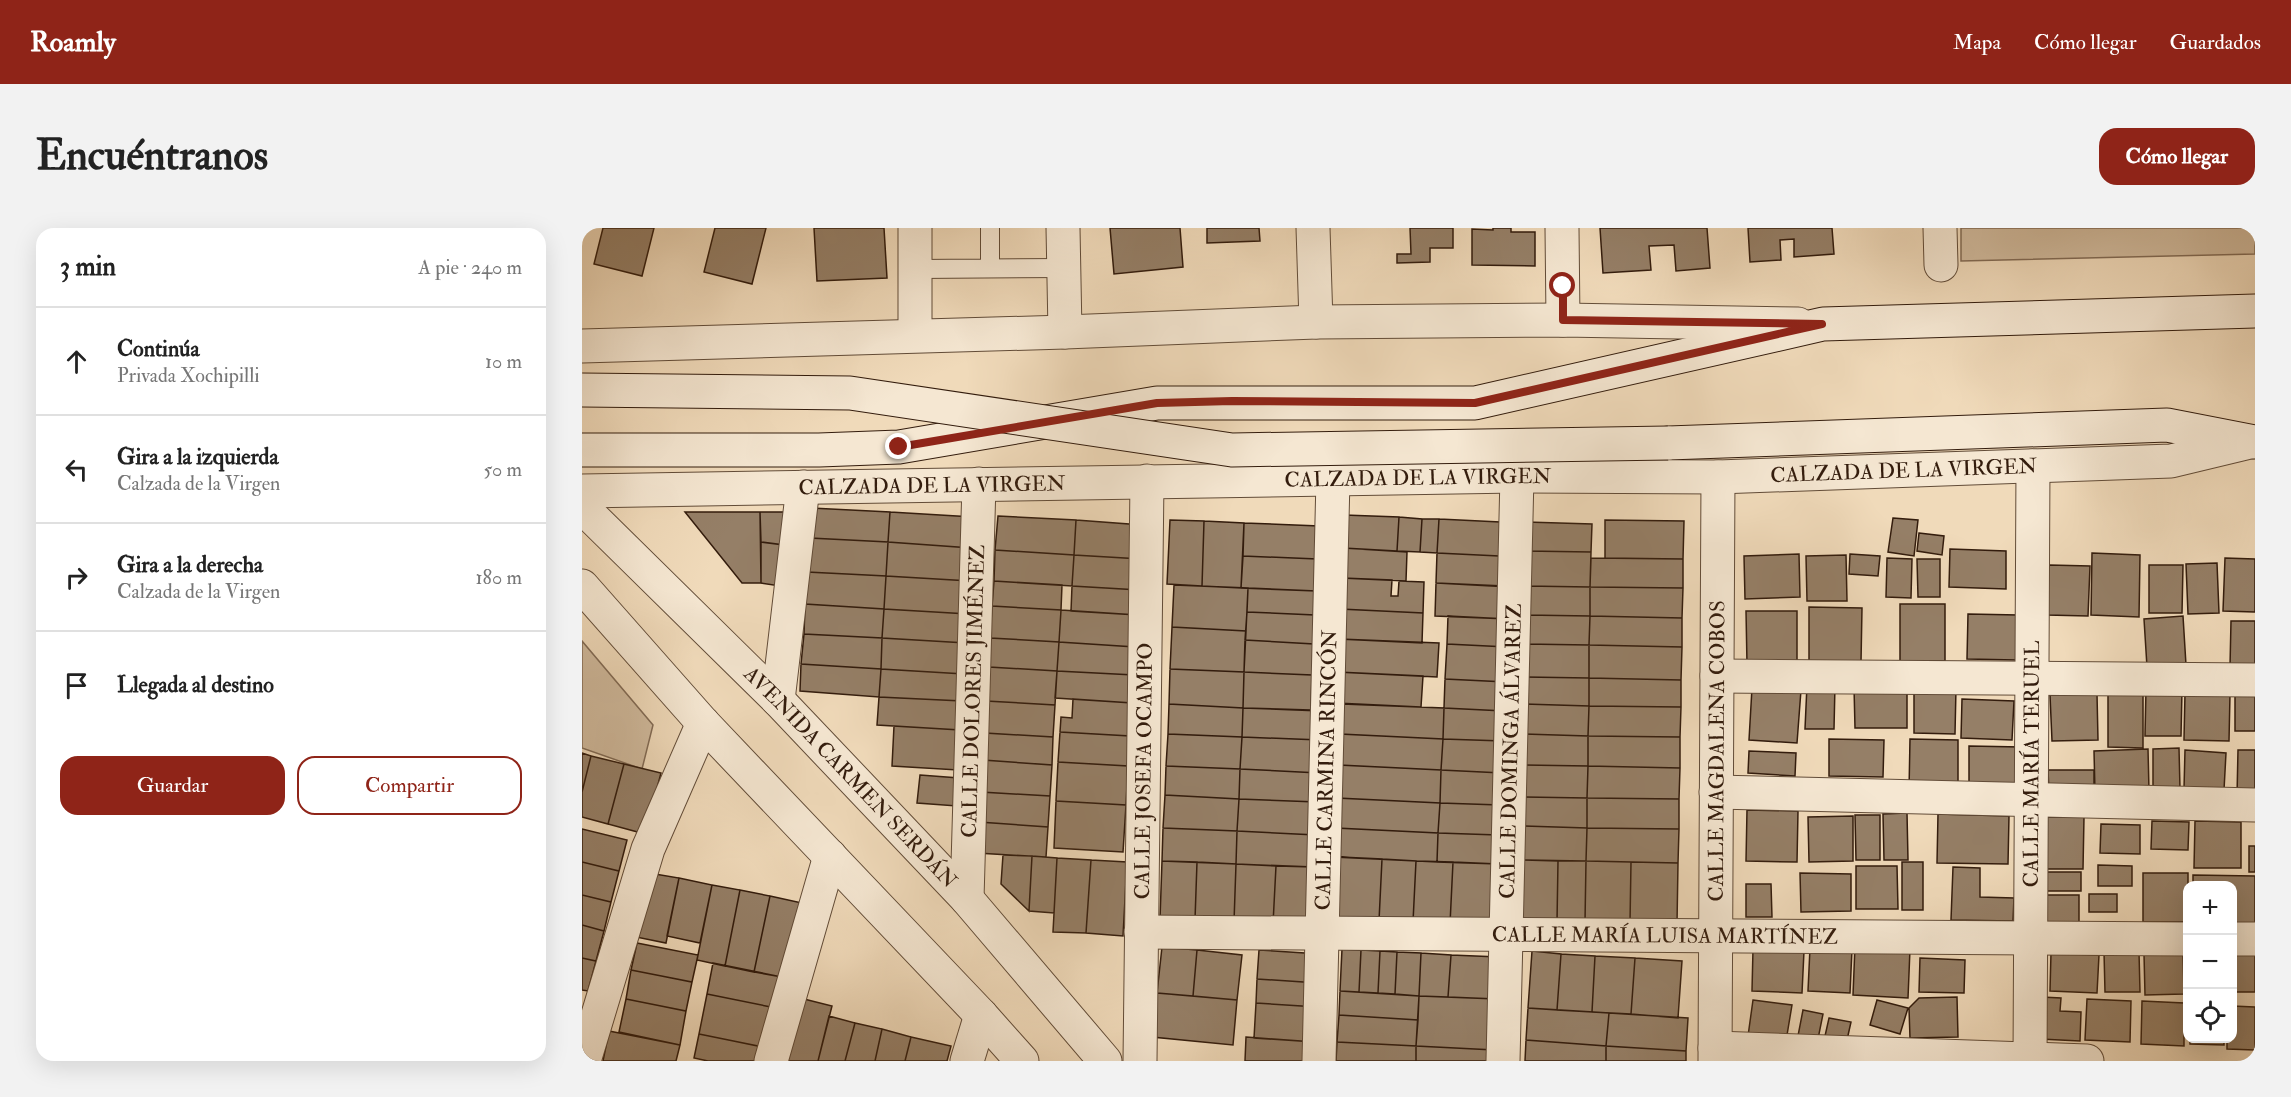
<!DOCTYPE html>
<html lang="es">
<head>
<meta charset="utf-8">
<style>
	body { margin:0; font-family:"IM FELL Double Pica",serif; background:#f2f2f2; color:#222 }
	.controls { position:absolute; right:18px; bottom:18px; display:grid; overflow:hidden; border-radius:12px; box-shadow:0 6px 24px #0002 }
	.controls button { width:54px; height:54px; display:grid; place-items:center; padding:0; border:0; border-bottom:2px solid #e0e0e0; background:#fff; color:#222; font:30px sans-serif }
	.stop { position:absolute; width:18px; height:18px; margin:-14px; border:4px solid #8f2418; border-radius:50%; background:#fff }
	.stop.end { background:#8f2418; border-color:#fff; box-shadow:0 2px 6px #0008 }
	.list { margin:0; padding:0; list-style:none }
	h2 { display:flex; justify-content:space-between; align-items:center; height:78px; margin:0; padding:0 24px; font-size:26px }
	h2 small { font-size:20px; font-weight:400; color:#767676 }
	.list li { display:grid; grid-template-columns:39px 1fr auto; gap:18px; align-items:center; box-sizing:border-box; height:108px; padding:0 24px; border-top:2px solid #e0e0e0 }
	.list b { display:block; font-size:22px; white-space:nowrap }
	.list p { margin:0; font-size:20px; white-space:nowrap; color:#767676 }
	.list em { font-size:20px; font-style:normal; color:#767676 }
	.actions { display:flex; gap:12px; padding:18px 24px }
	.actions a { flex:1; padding:14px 0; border:2px solid #8f2418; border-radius:18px; text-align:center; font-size:21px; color:#8f2418 }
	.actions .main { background:#8f2418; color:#fff }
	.icon { flex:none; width:33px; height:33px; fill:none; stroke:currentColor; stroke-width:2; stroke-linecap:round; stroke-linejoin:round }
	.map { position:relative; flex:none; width:1673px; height:833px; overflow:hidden; border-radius:18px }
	header { display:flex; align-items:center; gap:36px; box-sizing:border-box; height:84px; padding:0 30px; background:#8f2418; color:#fff }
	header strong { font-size:28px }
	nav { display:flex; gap:33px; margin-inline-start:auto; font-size:21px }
	.intro { display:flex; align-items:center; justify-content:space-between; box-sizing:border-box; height:144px; padding:0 36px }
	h1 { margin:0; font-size:42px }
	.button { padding:15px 27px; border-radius:18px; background:#8f2418; color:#fff; font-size:21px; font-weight:700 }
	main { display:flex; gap:36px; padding:0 36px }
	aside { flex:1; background:#fff; border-radius:18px; box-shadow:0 6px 24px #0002 }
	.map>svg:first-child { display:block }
</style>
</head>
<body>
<header>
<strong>Roamly</strong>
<nav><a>Mapa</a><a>Cómo llegar</a><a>Guardados</a></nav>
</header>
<div class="intro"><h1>Encuéntranos</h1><a class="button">Cómo llegar</a></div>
<main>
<aside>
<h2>3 min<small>A pie · 240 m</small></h2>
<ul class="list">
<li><svg class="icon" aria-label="ahead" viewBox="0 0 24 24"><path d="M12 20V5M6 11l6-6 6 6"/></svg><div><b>Continúa</b><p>Privada Xochipilli</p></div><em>10 m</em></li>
<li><svg class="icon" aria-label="left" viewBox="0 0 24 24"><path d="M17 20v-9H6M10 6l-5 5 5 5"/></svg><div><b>Gira a la izquierda</b><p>Calzada de la Virgen</p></div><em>50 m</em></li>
<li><svg class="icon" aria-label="right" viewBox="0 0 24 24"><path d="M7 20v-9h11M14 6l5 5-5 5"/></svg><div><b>Gira a la derecha</b><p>Calzada de la Virgen</p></div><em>180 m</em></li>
<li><svg class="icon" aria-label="arrive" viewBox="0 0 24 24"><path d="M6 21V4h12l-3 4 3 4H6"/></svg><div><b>Llegada al destino</b></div></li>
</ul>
<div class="actions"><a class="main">Guardar</a><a>Compartir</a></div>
</aside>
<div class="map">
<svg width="1673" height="833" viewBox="0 0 1673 833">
	<rect width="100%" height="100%" fill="#f0daba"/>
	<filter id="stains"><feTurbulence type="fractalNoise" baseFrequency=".00333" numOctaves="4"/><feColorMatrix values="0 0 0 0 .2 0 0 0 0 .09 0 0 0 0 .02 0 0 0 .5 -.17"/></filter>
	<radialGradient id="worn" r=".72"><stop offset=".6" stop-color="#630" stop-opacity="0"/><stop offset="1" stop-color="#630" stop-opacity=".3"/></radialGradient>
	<path fill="#d0ba9d" stroke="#826b55" stroke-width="1.5" d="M1379 0H1673V26L1379 33Z
		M0 413 71 497 60 541 0 520Z"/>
	<path fill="#957f67" stroke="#331c0d" stroke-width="1.5" d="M21 0H72L60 48 12 36Z
		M133 0H184L170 56 122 44Z
		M232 0H302L305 50 235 53Z
		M528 0H598L601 39 532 46Z
		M625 0H677L678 13 625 15Z
		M828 0H871V20H848V34L815 35V26H829Z
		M911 0H929V4H953V38L890 37V1L911 2Z
		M1018 0H1125L1128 40 1094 43 1092 17 1067 18 1069 42 1021 45Z
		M1166 0H1250L1252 26 1212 29V11L1198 12 1199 32 1168 34Z
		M229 280 308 284 306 314 228 310Z
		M103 284H178L179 355H160Z
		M178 284H206L202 317 179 314Z
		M308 284 391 289 389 320 306 314Z
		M762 287 817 289 815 323 761 320Z
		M416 288 494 292 492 327 413 322Z
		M817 289 840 291 838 324 815 323Z
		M1311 290 1336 292 1332 328 1306 324Z
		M840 291H857L855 325 838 324Z
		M857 291 918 294 917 328 855 325Z
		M494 292 560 297 559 331 492 327Z
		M588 292 622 293 620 358 585 356Z
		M1023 292 1102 293 1101 331 1023 330Z
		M622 293 662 295 659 360 620 358Z
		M944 294 1010 296 1009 324 943 323Z
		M662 295 737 298 735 331 661 328Z
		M1337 305 1362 308 1360 327 1335 323Z
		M228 310 306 314 304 348 225 344Z
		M179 314 202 317 198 358 179 355Z
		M306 314 389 320 388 353 304 348Z
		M761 320 825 324 824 353 760 350Z
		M1368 321 1424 323V361L1367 359Z
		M413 322 492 327 490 358 412 353Z
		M943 323 1009 324 1008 359 943 358Z
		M855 325 917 328 923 358 854 355Z
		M1510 325 1558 327 1557 389 1509 387Z
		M1217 326 1218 369 1163 371 1162 328Z
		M1268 326 1298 328 1296 348 1267 346Z
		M492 327 559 331 557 362 490 358Z
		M1264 327 1265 373H1225L1224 328Z
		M661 328 735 331 734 363 659 360Z
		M1009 330 1101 331V360L1008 359Z
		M1305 330 1330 331 1329 370 1304 369Z
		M1643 330 1673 331V384L1641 383Z
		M1335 331H1358V369H1336Z
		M1635 335 1637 385 1606 386 1604 336Z
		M1467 337 1508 338 1506 388 1465 387Z
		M1567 337H1601L1600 385H1567Z
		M225 344 304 348 302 381 223 376Z
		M304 348 388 353 386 386 302 381Z
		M760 350 810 352 809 368H816L817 353 842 354 841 385 758 381Z
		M412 353 480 357 479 382 410 378Z
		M854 355 928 359 926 391 853 388Z
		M592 357 666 360 664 403 590 399Z
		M490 358 557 362 555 387 489 383Z
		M943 358 1008 359V388L943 387Z
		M1008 359 1101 360 1100 390 1008 388Z
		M666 360 734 363 733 387 665 384Z
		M223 376 302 381 300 410 222 406Z
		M1318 376H1363V433H1318Z
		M410 378 479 382 477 414 408 410Z
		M1227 379 1280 380 1279 434 1227 433Z
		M302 381 386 386 384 415 300 410Z
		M758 381 841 385 840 415 757 411Z
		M479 382 555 387 553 419 477 414Z
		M1164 383H1215V435L1165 436Z
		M665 384 733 387 732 416 663 412Z
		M1386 386 1436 387 1435 432 1385 431Z
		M943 387 1008 388 1007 417 942 416Z
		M866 388 926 391 925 419 865 416Z
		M1008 388 1100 390V419L1007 417Z
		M1601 388 1604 437 1565 439 1562 391Z
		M1649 393H1673V440L1648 439Z
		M590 399 664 403 662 444 588 441Z
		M222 406 300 410 299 441 219 436Z
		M300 410 384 415 382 446 299 441Z
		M408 410 477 414 475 443 407 439Z
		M757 411 857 415 855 449 755 444Z
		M663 412 732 416 730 447 662 444Z
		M477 414 553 419 552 447 475 443Z
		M865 416 925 419 924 454 863 451Z
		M942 416 1007 417V450L941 449Z
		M1007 417 1100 419 1099 452 1007 450Z
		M219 436 299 441 297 469 218 463Z
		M407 439 475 443 473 477 404 473Z
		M299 441 382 446 380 473 297 469Z
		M588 441 662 444 661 480 587 476Z
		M475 443 552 447 550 475 473 470Z
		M662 444 730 447 729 482 661 480Z
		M755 444 841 448 839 479 754 475Z
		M941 449 1007 450V478L941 476Z
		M1007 450 1099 452V479L1007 478Z
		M863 451 924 454 922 483 862 480Z
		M1225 457H1253L1252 501H1223Z
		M1272 459H1325V500H1273Z
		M1332 459 1374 460 1373 506 1332 505Z
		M1653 459H1673V503H1653Z
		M1170 460 1219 462 1215 515 1167 512Z
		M1564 461 1600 462 1599 508H1563Z
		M1603 465 1648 466 1647 513 1602 512Z
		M1515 466 1516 512 1470 513 1468 467Z
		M1526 466 1561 467V520L1526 519Z
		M297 469 380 473 378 502 295 497Z
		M491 471 550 475 548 508 478 504 479 489 490 490Z
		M1380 471 1432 473 1430 512 1379 510Z
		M404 473 473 477 471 509 403 505Z
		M587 476 661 480 660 509 586 506Z
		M760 476 862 480 861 511 758 506Z
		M941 476 1007 478 1006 508 941 506Z
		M1007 478 1099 479 1098 509 1006 508Z
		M661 480 739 483 738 512 660 509Z
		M862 480 922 483 921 513 861 511Z
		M312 498 378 502 376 542 310 538Z
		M478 504 548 508 546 538 476 534Z
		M403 505 471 509 470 537 401 532Z
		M586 506 660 509 658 541 584 538Z
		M758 506 861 511 859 542 757 537Z
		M941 506 1006 508V538L940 537Z
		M1006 508 1098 509V540L1006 538Z
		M660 509 738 512 737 545 658 541Z
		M861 511 921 513 920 545 859 542Z
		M1247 511 1302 512 1301 549 1247 548Z
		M1328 511 1376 512V563H1327Z
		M1387 518 1439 519V568H1387Z
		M1597 520 1598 561 1571 562V521Z
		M1566 521 1567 563 1513 564 1512 523Z
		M1603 522 1644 525 1642 562 1602 561Z
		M1656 522H1673V568H1655Z
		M1167 523 1214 525 1213 548 1166 545Z
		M0 525 9 528 0 564Z
		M9 528 42 536 26 596 0 589V564Z
		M401 532 470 537 468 568 399 564Z
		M476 534 546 538 544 577 474 573Z
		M42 536 79 545 63 606 26 596Z
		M757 537 859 542 858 575 755 570Z
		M940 537 1006 538 1005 570 940 569Z
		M584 538 658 541 657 571 583 567Z
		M1006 538 1098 540 1097 571 1005 570Z
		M658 541 737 545 735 574 657 571Z
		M859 542 920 545 918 577 858 575Z
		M1466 542H1512V565L1467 566Z
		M338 547 377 550 375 578 335 575Z
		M399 564 468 568 466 599 397 594Z
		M583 567 657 571 655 603 581 600Z
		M940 569 1005 570V600L939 598Z
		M755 570 858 575 856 605 754 600Z
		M1005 570 1097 571V601L1005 600Z
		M657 571 735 574 734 607 655 603Z
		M474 573 544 577 541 624 472 620Z
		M858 575 918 577 916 607 856 605Z
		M1165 582 1216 583 1215 634 1164 633Z
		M1325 585 1326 632H1302L1301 586Z
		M1356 586 1427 588 1426 636 1355 635Z
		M1273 587H1298V632H1274Z
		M1271 588V633L1227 634 1226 589Z
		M1463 589H1502L1501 641H1463Z
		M1570 593 1607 594 1606 622 1569 621Z
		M1613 593 1659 594V640H1612Z
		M397 594 466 599 464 629 395 625Z
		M1519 596 1558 597V626L1518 625Z
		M939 598 1005 600 1004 633 938 632Z
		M581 600 655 603 654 636 580 633Z
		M754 600 856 605 855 634 752 629Z
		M1005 600 1097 601 1096 635 1004 633Z
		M0 601 45 612 37 643 0 634Z
		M655 603 734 607 732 639 654 636Z
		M856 605 916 607V636L855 634Z
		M1667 618H1673V644H1667Z
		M421 627 450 628 447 683 419 656Z
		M450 628 475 630 472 685 447 683Z
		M758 629 800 631 797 693 755 691Z
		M475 630 509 632 504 705 471 704Z
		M800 631 834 633 831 694 797 693Z
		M509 632 545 634 541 708 504 705Z
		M938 632 976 633 975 694 937 693Z
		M580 633 615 634 613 692 578 691Z
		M834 633 871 634 868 696 831 694Z
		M976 633H1004L1003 694H975Z
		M1004 633 1049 634 1048 695 1003 694Z
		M0 634 37 643 29 674 0 667Z
		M615 634 654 636 652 694 613 692Z
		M871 634 916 636 912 698 868 696Z
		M1049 634 1096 635 1095 696 1048 695Z
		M1320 634H1341V682H1320Z
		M654 636 694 638 691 696 652 694Z
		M1516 637 1550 638V658H1516Z
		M694 638 732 639 730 698 691 696Z
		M1274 638H1315L1316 681H1274Z
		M1371 639 1398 640V669L1432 670 1431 693 1369 692Z
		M1465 644H1499V663H1465Z
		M67 645 97 650 84 715 54 709Z
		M1218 645 1269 646V683L1219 684Z
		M1561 645H1606V694H1561Z
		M1611 647 1673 648V700H1650V658H1611Z
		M97 650 130 657 118 715 85 708Z
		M1164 656H1189L1190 689H1164Z
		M130 657 158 662 143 738 115 732Z
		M158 662 188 668 172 744 143 738Z
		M1507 666H1535V684H1507Z
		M0 667 29 674 22 703 0 697Z
		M1462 667H1497V700H1462Z
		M188 668 220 675 205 750 172 744Z
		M0 697 22 703 14 733 0 730Z
		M55 715 116 727 110 754 49 742Z
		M1273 718 1328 721 1326 770 1271 767Z
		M580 719 615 722 611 768 575 765Z
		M1228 720 1270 721 1268 765 1226 763Z
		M760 721 779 722 777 764 758 763Z
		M1171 721 1222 723 1220 765 1170 763Z
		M615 722 660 727 655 772 611 768Z
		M677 722 738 726 736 755 675 751Z
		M779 722 798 723 796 765 777 764Z
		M798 723 815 724 813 766 796 765Z
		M950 723 979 726 975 782 946 780Z
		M1650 723H1673V764H1650Z
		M815 724 839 725 837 768 813 766Z
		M1522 724H1557L1558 764H1523Z
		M1601 724 1602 766 1563 767 1562 726Z
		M839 725 869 727 866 769 837 768Z
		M1469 725 1517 727 1515 765 1468 763Z
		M979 726 1013 728 1010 784 975 782Z
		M869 727 917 729 915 771 866 769Z
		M1013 728 1053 730 1049 786 1010 784Z
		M0 730 14 733 6 763 0 762Z
		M1053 730 1100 733 1096 790 1049 786Z
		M1338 730 1383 732 1382 765 1337 764Z
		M131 735 205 750 199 781 125 766Z
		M49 742 110 754 104 783 44 771Z
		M675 751 736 755 735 779 674 775Z
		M758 763 837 768 836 792 757 787Z
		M575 765 655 772 651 817 570 809Z
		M125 766 189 779 181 819 117 806Z
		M837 768 915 771 912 822 834 818Z
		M1375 769 1376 809 1328 810 1327 780 1337 770Z
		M1459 769 1479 770 1478 783 1499 784 1498 813 1458 811Z
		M218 770 250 778 236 833H203Z
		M44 771 104 783 98 817 37 804Z
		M1505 771 1549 773 1548 814 1503 812Z
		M1171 772 1210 777 1204 813 1166 808Z
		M1295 772 1326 780 1318 806 1288 797Z
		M1560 773 1602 775V818L1559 816Z
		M674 775 735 779 732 814 672 810Z
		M1650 778 1673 779V822L1645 821V810H1650Z
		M946 780 1027 785 1024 818 944 812Z
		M1221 782 1241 786 1234 821 1214 818Z
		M1027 785 1106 790 1104 823 1024 818Z
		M757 787 836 792 834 818 755 814Z
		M247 788 273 795 263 833H236Z
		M1247 790 1269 794 1263 821 1241 817Z
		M273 795 300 801 293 833H263Z
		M300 801 329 809 323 833H293Z
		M27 803 98 817 94 833H21Z
		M117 806 181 819 178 833H126L112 830Z
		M329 809 369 818 365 833H323Z
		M664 809 732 814 731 833H663Z
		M1608 810H1642V817L1608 816Z
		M944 812 1024 818V833H943Z
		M755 814 834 818V833H754Z
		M834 818 912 822V833H834Z
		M1024 818 1104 823V833H1024Z"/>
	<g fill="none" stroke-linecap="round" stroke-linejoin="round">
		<g stroke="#624c38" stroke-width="20">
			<path id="service" d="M408 40V0
				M335 41 483 40"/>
		</g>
		<g stroke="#624c38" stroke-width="35">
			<g id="minor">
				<path d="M333 0V107"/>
				<path d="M481 0 483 104"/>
				<path d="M731 0 734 94"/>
				<path d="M980 0 981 92"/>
				<path d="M1358 0 1359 37"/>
				<path d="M1135 448 1673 452"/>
				<path d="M196 472 221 259"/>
				<path d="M1134 564 1673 577"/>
				<path id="s1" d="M385 671 397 256"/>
				<path id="s2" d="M559 704 1606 711"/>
				<path d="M1650 711H1673"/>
				<path d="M1133 820 1505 833"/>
				<path d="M2 833 66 621 121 495"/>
				<path d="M189 833 248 628"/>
				<path d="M385 833 399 787"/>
				<path id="s3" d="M558 833 565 253"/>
				<path id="s4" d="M737 833 751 251"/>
				<path id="s5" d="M921 833 935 248"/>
				<path id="s6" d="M1133 833 1136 249"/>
				<path id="s7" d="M1448 833 1451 238"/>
			</g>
		</g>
		<g stroke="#624c38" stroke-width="35">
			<g id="tertiary">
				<path d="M0 118 483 104 734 94 981 92 1216 96"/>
				<path id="s8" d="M0 263 935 248 1136 249 1589 233 1668 214"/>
				<path id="s9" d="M0 279 196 472 385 671 523 833"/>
				<path d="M0 358 121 495 399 787 440 833"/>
			</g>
		</g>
		<g stroke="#331c0d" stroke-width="35">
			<path id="secondary" d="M1086 215 1585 197 1673 214
				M0 222H237L317 219 575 175H893L1241 96 1673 83"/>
		</g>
		<use href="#service" stroke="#f5e7d2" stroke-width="18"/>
		<use href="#minor" stroke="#f5e7d2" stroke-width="33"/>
		<use href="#tertiary" stroke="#f5e7d2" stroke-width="33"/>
		<use href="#secondary" stroke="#f5e7d2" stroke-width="33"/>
		<g stroke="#331c0d" stroke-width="35" stroke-linecap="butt">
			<path id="secondary-bridge" d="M0 162 268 165 650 222 1086 215"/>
		</g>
		<use href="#secondary-bridge" stroke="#f5e7d2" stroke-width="33"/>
	</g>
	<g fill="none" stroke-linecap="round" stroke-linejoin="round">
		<path stroke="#8f2418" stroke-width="8" d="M317 219 575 175 650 173 893 175 1240 96 981 92V58"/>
	</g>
	<g text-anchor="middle" stroke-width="5" stroke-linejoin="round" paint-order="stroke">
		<g font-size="21" fill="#331c0d" stroke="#f5e7d2">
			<text dy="7" stroke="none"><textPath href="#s8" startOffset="1322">CALZADA DE LA VIRGEN</textPath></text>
			<text dy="7" stroke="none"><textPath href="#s8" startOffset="836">CALZADA DE LA VIRGEN</textPath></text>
			<text dy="7" stroke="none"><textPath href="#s8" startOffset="350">CALZADA DE LA VIRGEN</textPath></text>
			<text dy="7" stroke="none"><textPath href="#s1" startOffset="208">CALLE DOLORES JIMÉNEZ</textPath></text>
			<text dy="7" stroke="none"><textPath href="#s5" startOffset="310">CALLE DOMINGA ÁLVAREZ</textPath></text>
			<text dy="7" stroke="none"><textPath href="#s6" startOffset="310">CALLE MAGDALENA COBOS</textPath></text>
			<text dy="7" stroke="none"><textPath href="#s7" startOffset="297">CALLE MARÍA TERUEL</textPath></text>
			<text dy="7" stroke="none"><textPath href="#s4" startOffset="291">CALLE CARMINA RINCÓN</textPath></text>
			<text dy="7" stroke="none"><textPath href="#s3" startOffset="290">CALLE JOSEFA OCAMPO</textPath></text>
			<text dy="7" stroke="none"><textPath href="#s9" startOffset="381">AVENIDA CARMEN SERDÁN</textPath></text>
			<text dy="7" stroke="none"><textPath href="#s2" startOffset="524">CALLE MARÍA LUISA MARTÍNEZ</textPath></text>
		</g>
	</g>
	<rect width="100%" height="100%" filter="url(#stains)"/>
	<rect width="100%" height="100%" fill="url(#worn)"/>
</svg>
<div class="controls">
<button>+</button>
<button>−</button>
<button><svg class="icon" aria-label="locate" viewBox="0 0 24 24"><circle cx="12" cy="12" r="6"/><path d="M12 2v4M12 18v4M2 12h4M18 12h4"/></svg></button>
</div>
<div class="stop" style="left:981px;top:58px"></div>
<div class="stop end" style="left:317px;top:219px"></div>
</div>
</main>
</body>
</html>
